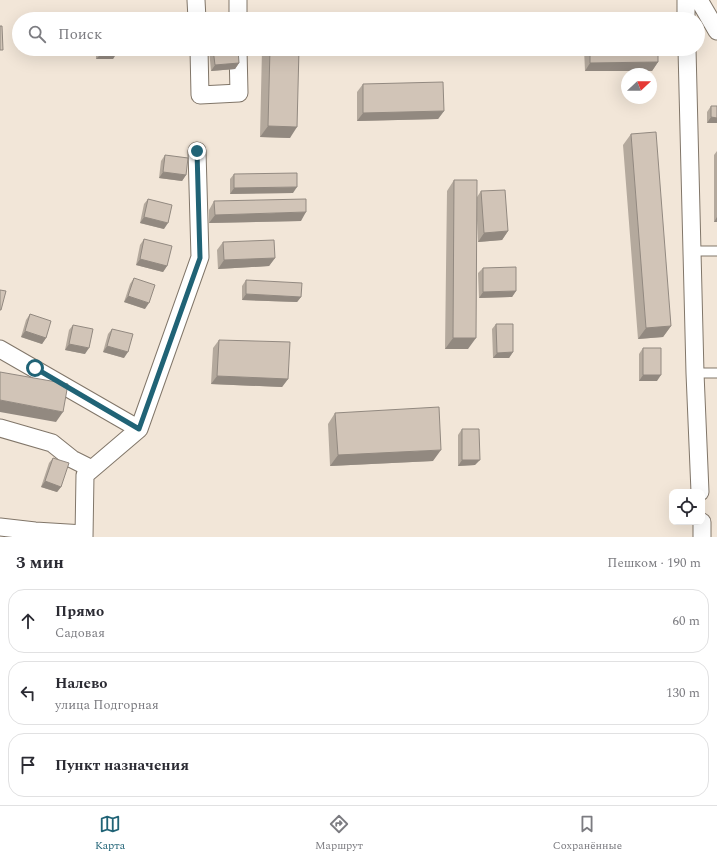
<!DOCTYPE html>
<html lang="ru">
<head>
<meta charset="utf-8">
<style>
	body { margin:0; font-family:Spectral,serif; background:#f2f2f3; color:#2b2b33 }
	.controls { position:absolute; right:12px; bottom:12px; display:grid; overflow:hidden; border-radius:8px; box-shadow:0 4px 16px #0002 }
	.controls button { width:36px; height:36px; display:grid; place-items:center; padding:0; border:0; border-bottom:1px solid #e1e1e2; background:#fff; color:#2b2b33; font:20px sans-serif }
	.compass { position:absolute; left:621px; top:68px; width:36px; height:36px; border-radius:50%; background:#fff; box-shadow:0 4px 16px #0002; rotate:68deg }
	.stop { position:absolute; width:12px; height:12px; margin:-9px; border:3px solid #206376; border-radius:50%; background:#fff }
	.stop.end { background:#206376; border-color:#fff; box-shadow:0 1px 4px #0008 }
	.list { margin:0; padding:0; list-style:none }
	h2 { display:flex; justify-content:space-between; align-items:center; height:52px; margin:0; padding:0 16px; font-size:17px }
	h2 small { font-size:13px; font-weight:400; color:#7c7c81 }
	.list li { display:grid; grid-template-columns:26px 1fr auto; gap:12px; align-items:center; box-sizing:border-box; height:64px; margin:0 8px 8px; padding:0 8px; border:1px solid #e1e1e2; border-radius:16px }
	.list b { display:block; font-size:15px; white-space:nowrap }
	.list p { margin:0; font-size:13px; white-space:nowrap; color:#7c7c81 }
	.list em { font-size:13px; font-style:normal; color:#7c7c81 }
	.icon { flex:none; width:22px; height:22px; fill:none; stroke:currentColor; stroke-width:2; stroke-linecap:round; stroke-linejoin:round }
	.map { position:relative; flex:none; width:717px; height:537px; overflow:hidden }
	.search { position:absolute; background:#fff; box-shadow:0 4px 16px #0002; left:12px; right:12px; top:12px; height:44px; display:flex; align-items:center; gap:10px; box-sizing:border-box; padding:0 14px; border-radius:22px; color:#7c7c81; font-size:15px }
	.sheet { height:268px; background:#fff }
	nav { display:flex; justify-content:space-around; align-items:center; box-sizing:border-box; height:56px; border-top:1px solid #e1e1e2; background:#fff; font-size:11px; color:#7c7c81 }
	nav a { display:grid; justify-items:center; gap:2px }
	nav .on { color:#206376 }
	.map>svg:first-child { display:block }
</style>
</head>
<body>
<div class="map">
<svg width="717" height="537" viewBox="0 0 717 537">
	<rect width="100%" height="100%" fill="#f2e6d8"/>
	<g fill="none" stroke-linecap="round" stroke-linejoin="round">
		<g stroke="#817669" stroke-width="11">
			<path id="lane" d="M692 251H717
				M695 373H717"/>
		</g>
		<g stroke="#817669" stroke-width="19">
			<path id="street" d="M196 0 197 19
				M238 0V19
				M686 0V19
				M699 0 717 31
				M199 49 200 95 239 93 238 49
				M687 49 695 373 700 492
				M0 349 139 429
				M0 428 52 443 72 459 92 469
				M702 522V537
				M0 527 35 531 84 534
				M84 537 85 475 139 429 200 257 197 151"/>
		</g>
		<use href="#lane" stroke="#fff" stroke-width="9"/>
		<use href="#street" stroke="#fff" stroke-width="17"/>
	</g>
	<path fill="#b4a99d" d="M96 49H117L113 59H96Z
		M209 49H238L239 63 235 69 211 71Z
		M262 49H299L290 138 260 137Z
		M515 49H566L562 54 515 56Z
		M584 49H658V62L652 71H585Z
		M363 84 444 111 438 119 357 121V92Z
		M711 106H717V123H707V112Z
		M631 134 671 326 663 337 638 339 623 145Z
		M717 151V222H714V155Z
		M165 155 186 175 182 181 159 178 161 161Z
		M234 174 293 193 230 194V179Z
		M454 180 477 197 481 191 508 231 502 240 478 242 477 221 468 349H445L447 191Z
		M148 199 164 229 140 223 144 204Z
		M214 201 301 221 209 223V210Z
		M144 239 167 266 163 272 136 265 140 245Z
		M223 242 275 258 269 266 218 269 217 250Z
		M483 268 516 291 512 297 479 298 478 273Z
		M134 278 145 309 124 302 130 284Z
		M246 280 301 297 297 302 242 300V286Z
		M30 314 46 338 42 344 21 337 26 320Z
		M496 324 513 352 509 358H493L492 329Z
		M73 325 85 354 65 350 69 330Z
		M112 329 124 358 103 352 108 334Z
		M219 340 288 379 282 387 211 384 213 348Z
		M643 348 657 381H639V354Z
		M335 413 433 461 330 466 328 424Z
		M462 429 475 465 458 466V435Z
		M53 458 61 487 57 492 41 487 49 463Z"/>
	<path fill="#928980" d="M46 49H69L68 50H45Z
		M146 49H168L167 51 144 52Z
		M520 49H566L562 54 515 56Z
		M117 53 113 59H96L101 54Z
		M658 62 652 71H585L590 63Z
		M239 63 235 69 211 71 215 65Z
		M444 111 438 119 357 121 363 113Z
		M711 117 717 118V123H707Z
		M268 126 297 127 290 138 260 137Z
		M163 172 186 175 182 181 159 178Z
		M297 187 293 193 230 194 234 188Z
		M306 212 301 221 209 223 215 215Z
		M144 217 168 223 164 229 140 223Z
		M717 217V222H714Z
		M508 231 502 240 478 242 484 233Z
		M275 258 269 266 218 269 224 260Z
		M140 259 167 266 163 272 136 265Z
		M516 291 512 297 479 298 483 292Z
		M246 294 301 297 297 302 242 300Z
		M128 296 149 303 145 309 124 302Z
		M671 326 663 337 638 339 646 328Z
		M25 331 46 338 42 344 21 337Z
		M453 338H476L468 349H445Z
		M69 344 89 348 85 354 65 350Z
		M107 346 128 352 124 358 103 352Z
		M513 352 509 358H493L497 353Z
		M643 375H661L657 381H639Z
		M217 376 288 379 282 387 211 384Z
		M0 400 63 412 56 422 0 412Z
		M441 450 433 461 330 466 338 455Z
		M462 460H480L475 465 458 466Z
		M45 481 61 487 57 492 41 487Z"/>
	<path fill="#d1c4b7" stroke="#928980" d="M0 26H2L3 50H0Z
		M100 49H117V53L101 54Z
		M213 49H238L239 63 215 65Z
		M270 49H299L297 127 268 126Z
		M590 49H658V62L590 63Z
		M443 82 444 111 363 113V84Z
		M711 106H717V118L711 117Z
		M656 132 671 326 646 328 631 134Z
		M165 155 188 158 186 175 163 172Z
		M297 173V187L234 188V174Z
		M454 180H477L476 338H453Z
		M505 190 508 231 484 233 481 191Z
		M148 199 172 205 168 223 144 217Z
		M306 199V212L215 215 214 201Z
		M144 239 172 246 167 266 140 259Z
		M274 240 275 258 224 260 223 242Z
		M516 267V291L483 292V268Z
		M134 278 155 285 149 303 128 296Z
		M246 280 302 283 301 297 246 294Z
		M0 290 6 291 1 310H0Z
		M30 314 51 321 46 338 25 331Z
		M496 324H513V352L497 353Z
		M73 325 93 329 89 348 69 344Z
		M112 329 133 334 128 352 107 346Z
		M219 340 290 342 288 379 217 376Z
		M643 348H661V375H643Z
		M0 372 68 384 63 412 0 400Z
		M439 407 441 450 338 455 335 413Z
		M462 429H479L480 460H462Z
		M53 458 69 463 61 487 45 481Z"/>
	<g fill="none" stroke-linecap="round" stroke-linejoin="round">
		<path stroke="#206376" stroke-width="5" d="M35 368 139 429 200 258 197 151"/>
	</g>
</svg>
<div class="controls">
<button><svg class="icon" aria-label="locate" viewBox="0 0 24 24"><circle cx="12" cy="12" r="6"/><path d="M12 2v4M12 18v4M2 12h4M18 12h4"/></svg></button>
</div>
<svg class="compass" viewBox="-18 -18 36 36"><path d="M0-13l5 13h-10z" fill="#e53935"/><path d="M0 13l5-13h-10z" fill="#7c7c81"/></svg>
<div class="stop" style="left:35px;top:368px"></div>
<div class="stop end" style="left:197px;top:151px"></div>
<div class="search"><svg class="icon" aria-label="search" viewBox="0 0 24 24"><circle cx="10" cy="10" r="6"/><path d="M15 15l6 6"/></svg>Поиск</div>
</div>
<section class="sheet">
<h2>3 мин<small>Пешком · 190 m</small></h2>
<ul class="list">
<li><svg class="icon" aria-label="ahead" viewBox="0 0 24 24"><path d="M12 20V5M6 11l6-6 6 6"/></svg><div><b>Прямо</b><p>Садовая</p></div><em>60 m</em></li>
<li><svg class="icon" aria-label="left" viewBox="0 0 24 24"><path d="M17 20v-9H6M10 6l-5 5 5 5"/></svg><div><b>Налево</b><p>улица Подгорная</p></div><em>130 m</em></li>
<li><svg class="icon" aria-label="arrive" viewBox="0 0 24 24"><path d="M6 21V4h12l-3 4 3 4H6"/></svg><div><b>Пункт назначения</b></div></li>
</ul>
</section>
<nav>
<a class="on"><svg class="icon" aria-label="map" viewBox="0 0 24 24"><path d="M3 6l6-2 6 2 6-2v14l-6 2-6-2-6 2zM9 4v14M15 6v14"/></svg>Карта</a>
<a><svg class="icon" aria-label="directions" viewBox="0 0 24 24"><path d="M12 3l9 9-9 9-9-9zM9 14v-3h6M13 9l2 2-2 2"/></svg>Маршрут</a>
<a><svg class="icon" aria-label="saved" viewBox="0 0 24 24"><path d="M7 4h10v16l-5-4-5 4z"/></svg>Сохранённые</a>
</nav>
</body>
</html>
